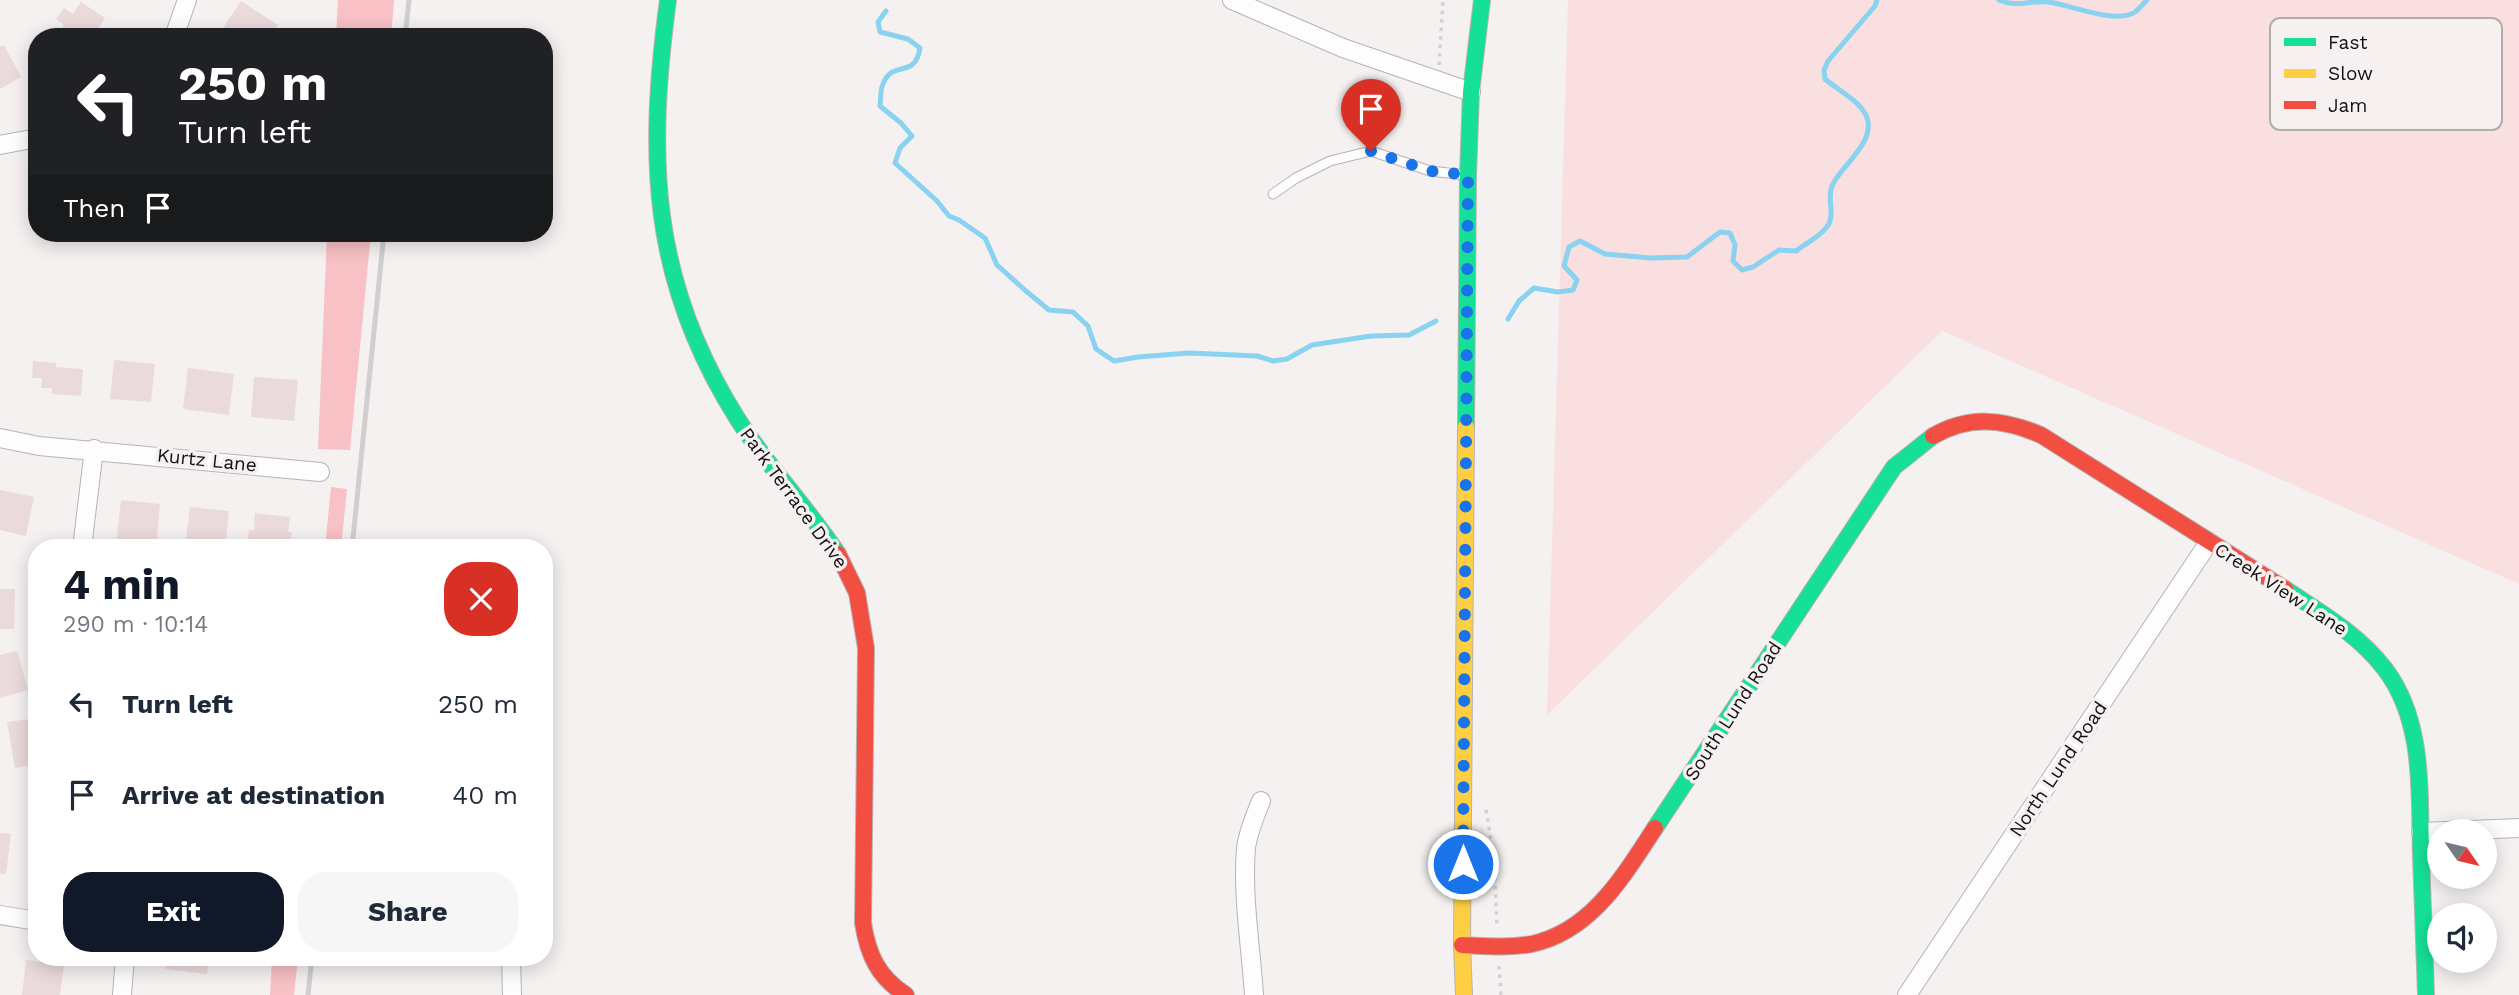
<!DOCTYPE html>
<html lang="en">
<head>
<meta charset="utf-8">
<style>
  body { margin:0; font-family:"Work Sans",sans-serif; background:#f6f6f7; color:#1f2937; height:100vh; display:flex; flex-direction:column; font-size:26px; white-space:nowrap }
  * { box-sizing:border-box; margin:0 }
  p { font-size:23px; color:#747a83 }
  .icon { flex:none; width:38px; height:38px; fill:none; stroke:currentColor; stroke-width:2; stroke-linecap:round; stroke-linejoin:round }
  .map { position:relative; flex:1; overflow:hidden }
  .sheet { position:absolute; left:28px; top:539px; width:525px; height:427px; display:flex; flex-direction:column; background:#fff; border-radius:28px; box-shadow:0 4px 18px #0003 }
  .sheet>* { flex:none }
  .guide { position:absolute; left:28px; top:28px; width:525px; height:214px; border-radius:28px; box-shadow:0 4px 18px #0003; background:#202124; color:#fff; overflow:hidden }
  .needle { width:46px; rotate:124deg }
  .buttons { position:absolute; left:2427px; top:819px; display:grid; gap:14px }
  .buttons a { display:grid; place-items:center; width:70px; height:70px; border-radius:50%; background:#fff; box-shadow:0 4px 18px #0003; font-size:35px }
  .pin { position:absolute; display:grid; place-items:center; width:60px; height:60px; color:#fff; margin:-72px -30px; border-radius:50% 50% 50% 0; rotate:-45deg; box-shadow:0 0 7px #0007 }
  .pin .icon { rotate:45deg }
  .me { position:absolute; width:77px; margin:-38px; rotate:0deg; stroke-linejoin:round; filter:drop-shadow(0 0 5px #0008) }
  .turn { display:flex; align-items:center; gap:24px; height:147px; padding:0 35px; font-size:32px }
  .turn .icon { width:91px; height:91px; stroke-width:2.5 }
  .turn b { display:block; font-size:49px; line-height:60px }
  .then { display:flex; align-items:center; height:66px; padding:0 35px; background:#0003; gap:14px; font-size:26px }
  .round { display:grid; place-items:center; flex:none; width:74px; height:74px; border-radius:28px; background:#f6f6f7 }
  .head { display:flex; align-items:center; justify-content:space-between; height:119px; padding:0 35px }
  h1 { font-size:42px; font-weight:700; line-height:52px; color:#111827 }
  .action { display:flex; gap:14px; margin-top:auto; padding:14px 35px }
  .action a { flex:1; height:80px; border-radius:28px; background:#111827; color:#fff; font-size:28px; font-weight:700; line-height:80px; text-align:center }
  .action a+a { background:#f6f6f7; color:#1f2937 }
  ul { padding:0; list-style:none }
  li { display:flex; align-items:center; gap:21px; height:91px; padding:0 35px }
  li div { flex:1 }
  li b { display:block; font-size:26px }
  li em { font-style:normal }
  .map>svg:first-child { display:block }
  .green { fill:#f9dfe0 }
  .forest { fill:#f7c1c5 }
  .lines { fill:none; stroke-linecap:round; stroke-linejoin:round }
  .stream { stroke:#89d2f0; stroke-width:5 }
  .building { fill:#ebdadb }
  .lane-casing { stroke:#b6b3b3; stroke-width:11 }
  .street-casing { stroke:#b6b3b3; stroke-width:20 }
  .fast-casing { stroke:#b6b3b3; stroke-width:18 }
  .slow-casing { stroke:#b6b3b3; stroke-width:18 }
  .jam-casing { stroke:#b6b3b3; stroke-width:18 }
  .path { stroke:#d1d1d1; stroke-width:3.5; stroke-dasharray:3.5 5; stroke-linecap:butt }
  .lane { stroke:#fefdfd; stroke-width:9 }
  .street { stroke:#fefdfd; stroke-width:18 }
  .fast { stroke:#16e098; stroke-width:16 }
  .slow { stroke:#ffcf43; stroke-width:16 }
  .jam { stroke:#f24e42; stroke-width:16 }
  .rail { stroke:#d0cece; stroke-width:5 }
  .route { stroke:#1a73e8; stroke-width:12; stroke-dasharray:0 21.6 }
  .labels { text-anchor:middle; dominant-baseline:central; stroke-width:7; stroke-linejoin:round; paint-order:stroke }
  .street-label { font-size:19px; fill:#121010; stroke:#f6f0f0 }
  .key { fill:#f6f0f0; stroke:#b2adad; stroke-width:2 }
  .key-label { font-size:19px; fill:#121010 }
</style>
</head>
<body>
<div class="map">
<svg width="2519" height="995" viewBox="0 0 2519 995">
  <rect width="100%" height="100%" fill="#f5f1f1"/>
  <!-- green -->
  <polygon class="green" points="1568,0 2519,0 2519,584 1942,331 1547,715"/>
  <!-- forest -->
  <g class="forest">
    <polygon points="338,0 394,0 391,37 336,37"/>
    <polygon points="327,233 371,233 350,450 318,449"/>
    <polygon points="331,487 347,489 341,548 325,548"/>
    <polygon points="272,957 298,957 294,995 270,995"/>
  </g>
  <g class="lines">
    <!-- stream -->
    <g class="stream">
      <path d="M1999 0C2016 8 2030 0 2048 2 2069 4 2116 25 2135 12 2139 9 2143 4 2147 0"/>
      <path d="M886 11 878 22 880 32 908 39 920 48C915 80 892 59 883 84 880 90 881 99 880 106L901 123 912 136 900 148 895 163 937 201 949 216 959 220 985 238 997 265 1026 291 1049 310 1073 312 1088 326 1096 349 1114 361 1138 357 1189 353 1257 356 1273 361 1287 359 1312 345 1371 336 1409 335 1436 321"/>
      <path d="M1508 319 1519 301 1534 288 1558 292 1573 290 1577 280 1564 266 1569 247 1580 241 1605 254 1651 258 1687 257 1720 232 1730 233 1735 245 1733 261 1742 270 1753 267 1779 250 1796 251C1805 244 1819 237 1826 228 1837 215 1826 200 1832 186 1841 165 1878 142 1866 115 1858 100 1838 90 1825 79L1824 70 1828 61 1875 6 1877 0"/>
    </g>
  </g>
  <!-- building -->
  <g class="building">
    <polygon points="241,1 278,25 270,37 217,37"/>
    <polygon points="81,2 105,18 92,37 56,37 64,25 56,19 64,8 73,14"/>
    <polygon points="4,45 21,77 0,89 0,47"/>
    <polygon points="114,360 155,364 151,402 110,399"/>
    <polygon points="33,361 56,363 56,367 83,369 81,396 52,394 52,388 41,388 42,378 32,378"/>
    <polygon points="188,368 234,374 229,415 183,409"/>
    <polygon points="254,377 298,380 294,421 251,417"/>
    <polygon points="0,490 34,497 26,536 0,530"/>
    <polygon points="121,500 160,504 156,548 116,547"/>
    <polygon points="190,507 229,511 225,548 185,548"/>
    <polygon points="255,513 290,517 288,532 292,532 290,548 247,548 249,530 254,530"/>
    <polygon points="0,589 15,589 14,629 0,629"/>
    <polygon points="17,651 28,690 0,698 0,655"/>
    <polygon points="37,718 37,764 15,768 7,722"/>
    <polygon points="0,833 11,834 6,874 0,873"/>
    <polygon points="167,957 209,957 207,974 166,969"/>
    <polygon points="26,960 64,965 60,995 22,995"/>
  </g>
  <g class="lines">
    <defs>
      <polyline id="lane" points="1273,194 1296,178 1330,161 1371,151 1430,171 1466,175"/>
      <g id="street">
        <polyline points="1232,0 1343,48 1471,92"/>
        <polyline points="174,37 187,0"/>
        <polyline points="0,145 37,138"/>
        <polyline points="0,438 39,446 320,472"/>
        <polyline points="82,548 94,449"/>
        <polyline points="2421,832 2519,828"/>
        <polyline points="0,915 37,921"/>
        <polyline points="511,957 512,995"/>
        <polyline points="122,995 125,957"/>
        <path d="M1254 995C1251 949 1242 894 1246 848 1248 832 1255 816 1261 801"/>
        <polyline points="1907,995 2209,542"/>
      </g>
      <g id="fast">
        <path d="M668 0C647 157 650 280 737 418 767 466 807 507 838 554"/>
        <polyline points="1466,427 1468,175 1471,92 1482,0"/>
        <path d="M2285 589C2321 613 2358 634 2385 669 2425 722 2419 793 2421 855 2423 902 2424 948 2426 995"/>
        <polyline points="1655,828 1894,467 1933,436"/>
      </g>
      <polyline id="slow" points="1464,995 1462,945 1466,427"/>
      <g id="jam">
        <path d="M1933 436C1970 415 2003 419 2041 435L2285 589"/>
        <path d="M838 554 857 593 866 648 863 923C868 955 878 977 906 995"/>
        <path d="M1462 945C1485 946 1509 948 1532 944 1592 931 1624 875 1655 828"/>
      </g>
    </defs>
    <!-- lane casing -->
    <use href="#lane" class="lane-casing"/>
    <!-- street casing -->
    <use href="#street" class="street-casing"/>
    <!-- fast casing -->
    <use href="#fast" class="fast-casing"/>
    <!-- slow casing -->
    <use href="#slow" class="slow-casing"/>
    <!-- jam casing -->
    <use href="#jam" class="jam-casing"/>
    <!-- path -->
    <g class="path">
      <polyline points="1439,65 1443,0"/>
      <polyline points="1486,810 1494,858 1497,927"/>
      <polyline points="1499,966 1501,995"/>
    </g>
    <!-- lane -->
    <use href="#lane" class="lane"/>
    <!-- street -->
    <use href="#street" class="street"/>
    <!-- fast -->
    <use href="#fast" class="fast"/>
    <!-- slow -->
    <use href="#slow" class="slow"/>
    <!-- jam -->
    <use href="#jam" class="jam"/>
    <!-- rail -->
    <g class="rail">
      <polyline points="405,37 409,0"/>
      <polyline points="352,548 384,233"/>
      <polyline points="308,995 312,957"/>
    </g>
  </g>
  <g class="lines">
    <!-- route -->
    <polyline class="route" points="1371,151 1430,171 1468,175 1463,864"/>
  </g>
  <g class="labels">
    <!-- street labels -->
    <g class="street-label">
      <text transform="translate(207 460) rotate(6)">Kurtz Lane</text>
      <text transform="translate(794 498) rotate(54)">Park Terrace Drive</text>
      <text transform="translate(2281 589) rotate(33)">Creek View Lane</text>
      <text transform="translate(1733 711) rotate(-57)">South Lund Road</text>
      <text transform="translate(2058 769) rotate(-56)">North Lund Road</text>
    </g>
  </g>
  <!-- legend -->
  <rect x="2270" y="18" width="232" height="112" rx="10" class="key"/>
  <rect x="2284" y="38" width="32" height="8" fill="#16e098"/>
  <rect x="2284" y="69" width="32" height="9" fill="#ffcf43"/>
  <rect x="2284" y="101" width="32" height="8" fill="#f24e42"/>
  <g class="key-label">
    <text x="2328" y="49">Fast</text>
    <text x="2328" y="80">Slow</text>
    <text x="2328" y="112">Jam</text>
  </g>
</svg>
<div class="buttons">
<a><svg class="needle" viewBox="-14 -14 28 28"><path d="M0-13l5 13h-10z" fill="#e53935"/><path d="M0 13l5-13h-10z" fill="#747a83"/></svg></a>
<a><svg class="icon" aria-label="sound" viewBox="0 0 24 24"><path d="M4 9h4l5-4v14l-5-4H4zM17 9q2 3 0 6"/></svg></a>
</div>
<div class="pin" style="left:1371px;top:151px;background:#d93025"><svg class="icon" aria-label="arrive" viewBox="0 0 24 24"><path d="M6 21V4h12l-3 4 3 4H6"/></svg></div>
<svg class="me" style="left:1463px;top:864px" viewBox="-20 -20 40 40"><circle r="17" fill="#1a73e8" stroke="#fff" stroke-width="3"/><path d="M0-11L8 9 0 5-8 9z" fill="#fff"/></svg>
<div class="guide">
<div class="turn"><svg class="icon" aria-label="left" viewBox="0 0 24 24"><path d="M17 20v-9H6M10 6l-5 5 5 5"/></svg><div><b>250 m</b>Turn left</div></div>
<div class="then">Then<svg class="icon" aria-label="arrive" viewBox="0 0 24 24"><path d="M6 21V4h12l-3 4 3 4H6"/></svg></div>
</div>
<section class="sheet">
<div class="head"><div><h1>4 min</h1><p>290 m · 10:14</p></div><a class="round" style="background:#d93025;color:#fff"><svg class="icon" aria-label="close" viewBox="0 0 24 24"><path d="M6 6l12 12M18 6L6 18"/></svg></a></div>
<ul>
<li><svg class="icon" aria-label="left" viewBox="0 0 24 24"><path d="M17 20v-9H6M10 6l-5 5 5 5"/></svg><div><b>Turn left</b></div><em>250 m</em></li>
<li><svg class="icon" aria-label="arrive" viewBox="0 0 24 24"><path d="M6 21V4h12l-3 4 3 4H6"/></svg><div><b>Arrive at destination</b></div><em>40 m</em></li>
</ul>
<div class="action"><a>Exit</a><a>Share</a></div>
</section>
</div>
</body>
</html>
